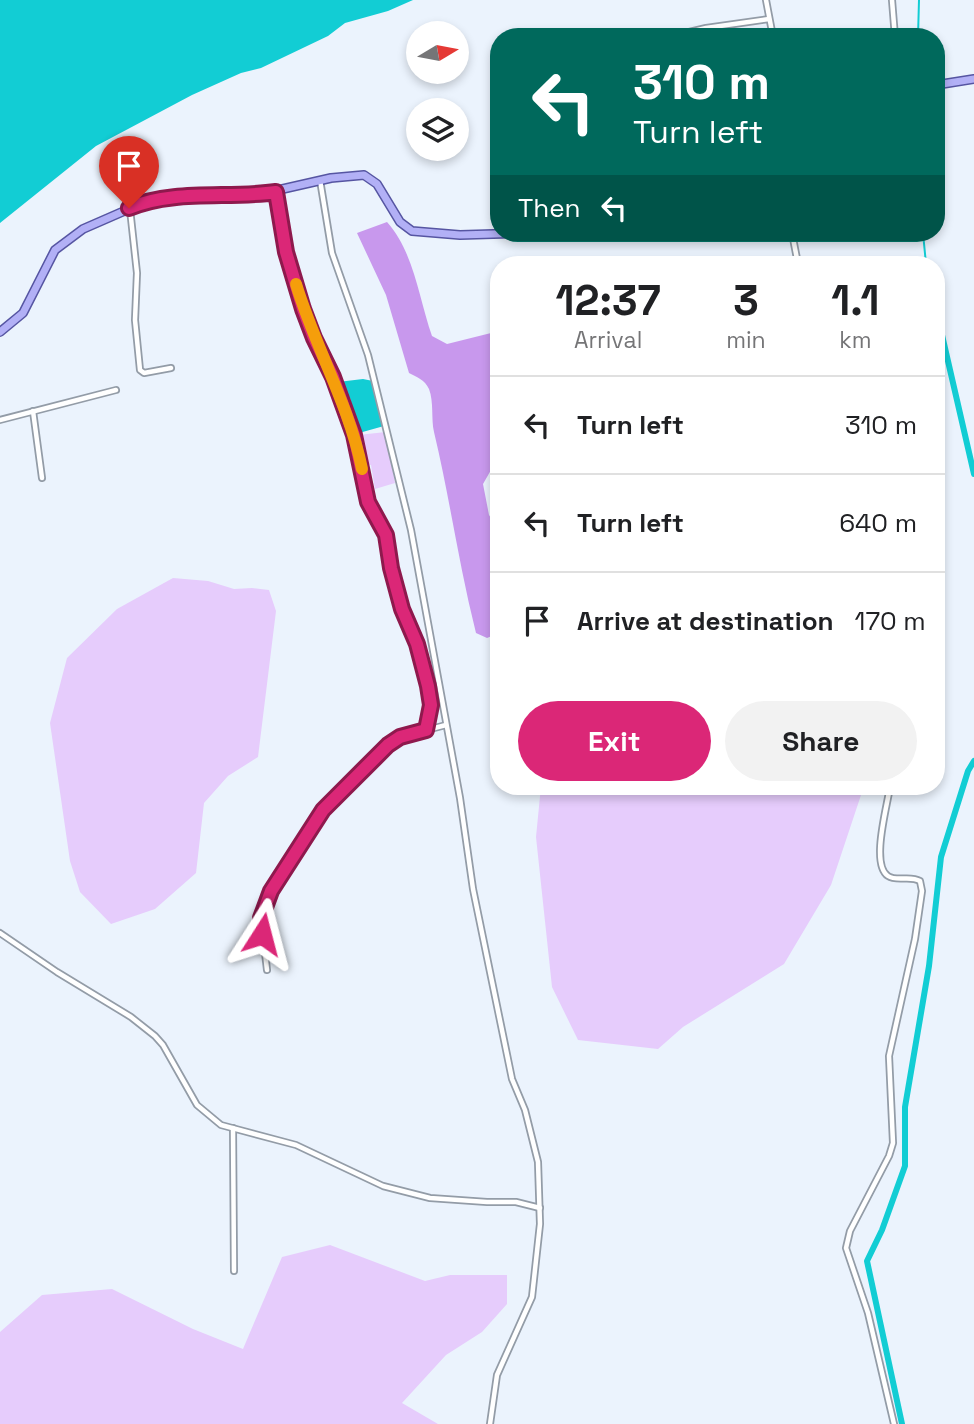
<!DOCTYPE html>
<html lang="en">
<head>
<meta charset="utf-8">
<style>
  body { margin:0; font-family:"Space Grotesk",sans-serif; background:#f2f2f2; color:#202124; height:100vh; display:flex; flex-direction:column; font-size:26px; white-space:nowrap }
  * { box-sizing:border-box; margin:0 }
  p { font-size:23px; color:#757577 }
  .icon { flex:none; width:38px; height:38px; fill:none; stroke:currentColor; stroke-width:2; stroke-linecap:round; stroke-linejoin:round }
  .map { position:relative; flex:1; overflow:hidden }
  .side { position:absolute; left:490px; top:256px; width:455px; height:539px; display:flex; flex-direction:column; background:#fff; border-radius:28px; box-shadow:0 4px 10px #0003 }
  .side>* { flex:none }
  .hud { position:absolute; left:490px; top:28px; width:455px; height:214px; border-radius:28px; box-shadow:0 4px 10px #0003; background:#00695c; color:#fff; overflow:hidden }
  .needle { width:46px; rotate:80deg }
  .buttons { position:absolute; left:406px; top:21px; display:grid; gap:14px }
  .buttons a { display:grid; place-items:center; width:63px; height:63px; border-radius:50%; background:#fff; box-shadow:0 4px 10px #0003; font-size:35px }
  .pin { position:absolute; display:grid; place-items:center; width:60px; height:60px; color:#fff; margin:-72px -30px; border-radius:50% 50% 50% 0; rotate:-45deg; box-shadow:0 0 7px #0007 }
  .pin .icon { rotate:45deg }
  .me { position:absolute; width:77px; margin:-38px; rotate:9deg; stroke-linejoin:round; filter:drop-shadow(0 0 5px #0008) }
  .turn { display:flex; align-items:center; gap:24px; height:147px; padding:0 28px; font-size:32px }
  .turn .icon { width:91px; height:91px; stroke-width:2.5 }
  .turn b { display:block; font-size:49px; line-height:60px }
  .then { display:flex; align-items:center; height:66px; padding:0 28px; background:#0003; gap:14px; font-size:26px }
  .eta { display:flex; justify-content:space-evenly; align-items:center; height:119px; text-align:center }
  .eta b { font-size:42px; font-weight:700; line-height:49px }
  .action { display:flex; gap:14px; margin-top:auto; padding:14px 28px }
  .action a { flex:1; height:80px; border-radius:42px; background:#db2777; color:#fff; font-size:28px; font-weight:700; line-height:80px; text-align:center }
  .action a+a { background:#f2f2f2; color:#202124 }
  ul { padding:0; list-style:none }
  li { display:flex; align-items:center; gap:21px; height:98px; padding:0 28px; border-top:2px solid #e0e0e0 }
  li div { flex:1 }
  li b { display:block; font-size:26px }
  li em { font-style:normal }
  .map>svg:first-child { display:block }
  .green { fill:#e6ccfc }
  .forest { fill:#c898ed }
  .water { fill:#12cdd4 }
  .lines { fill:none; stroke-linecap:round; stroke-linejoin:round }
  .stream { stroke:#12cdd4; stroke-width:2 }
  .canal { stroke:#12cdd4; stroke-width:6 }
  .street-casing { stroke:#939ca7; stroke-width:8 }
  .primary-casing { stroke:#5655a2; stroke-width:10 }
  .street { stroke:#fff; stroke-width:4.5 }
  .primary { stroke:#b2b0f6; stroke-width:7 }
  .route-casing { stroke:#8e194d; stroke-width:18 }
  .route { stroke:#db2777; stroke-width:12 }
  .slow { stroke:#f59e0b; stroke-width:12 }
</style>
</head>
<body>
<div class="map">
<svg width="974" height="1424" viewBox="0 0 974 1424">
  <rect width="100%" height="100%" fill="#ebf3fd"/>
  <!-- green -->
  <g class="green">
    <polygon points="386,432 395,483 375,489 371,465 362,463 358,435"/>
    <polygon points="173,578 208,581 234,589 252,588 269,590 276,611 258,757 228,776 204,803 196,873 155,909 111,924 80,892 70,861 50,723 67,658 117,609"/>
    <polygon points="541,786 864,786 831,885 784,964 683,1027 658,1049 578,1040 552,987 536,837"/>
    <polygon points="330,1245 425,1281 450,1275 507,1275 507,1304 482,1332 446,1355 402,1403 438,1424 0,1424 0,1332 42,1295 112,1289 193,1329 243,1349 282,1257"/>
  </g>
  <!-- forest -->
  <path class="forest" d="M387 222C414 252 419 299 432 336L447 344 499 331V406L490 405 499 411V456L483 484 489 515 499 531V544L494 556 499 570V633L487 638 476 633C459 566 450 499 434 432 431 419 434 402 429 389 425 380 417 377 409 373L386 295 357 233Z"/>
  <!-- water -->
  <g class="water">
    <polygon points="0,0 413,0 388,11 345,23 328,36 261,68 241,73 192,95 96,146 0,223"/>
    <polygon points="363,379 373,381 384,426 359,433 350,398 338,382"/>
  </g>
  <g class="lines">
    <!-- stream -->
    <g class="stream">
      <polyline points="918,37 919,0"/>
      <polyline points="923,233 926,264"/>
    </g>
    <!-- canal -->
    <g class="canal">
      <polyline points="936,309 974,474"/>
      <polyline points="902,1424 867,1261 882,1230 905,1166 905,1107 929,966 941,857 968,771 974,761"/>
    </g>
    <defs>
      <g id="street">
        <polyline points="766,0 773,37"/>
        <polyline points="892,0 895,37"/>
        <polyline points="668,37 706,28 769,19"/>
        <polyline points="320,180 332,253 368,355 411,530 460,798 473,889 512,1079 525,1110 538,1162 540,1224 532,1297 497,1375 490,1424"/>
        <polyline points="276,192 286,252 304,309 314,338 333,377 354,435 368,502 386,535 391,567 402,609 417,644 428,686 431,705 426,730"/>
        <polyline points="130,209 137,273 135,320 140,370 144,373 171,368"/>
        <polyline points="792,233 798,264"/>
        <polyline points="33,411 42,478"/>
        <polyline points="0,420 116,390"/>
        <path d="M890 786C888 804 870 864 888 876 897 882 910 875 920 881L922 891 915 939 889 1056 893 1143 889 1156 850 1231 846 1248 868 1313 894 1424"/>
        <polyline points="0,933 57,972 131,1017 155,1036 163,1045 197,1105 221,1125 296,1145 383,1186 430,1198 487,1202 516,1202 540,1208"/>
        <polyline points="267,970 261,918 271,891 322,810 388,745 400,737 446,725"/>
        <polyline points="233,1128 234,1271"/>
      </g>
      <g id="primary">
        <polyline points="936,85 974,79"/>
        <polyline points="0,332 23,313 55,250 83,229 138,205 180,197 265,193 331,178 364,175 377,184 400,222 412,231 460,235 532,233"/>
      </g>
    </defs>
    <!-- street casing -->
    <use href="#street" class="street-casing"/>
    <!-- primary casing -->
    <use href="#primary" class="primary-casing"/>
    <!-- street -->
    <use href="#street" class="street"/>
    <!-- primary -->
    <use href="#primary" class="primary"/>
  </g>
  <g class="lines">
    <defs>
      <path id="route" d="M129 208C174 189 229 199 276 192L286 252 303 309 314 338 333 377 354 435 368 502 386 535 391 568 402 609 417 644 428 686 431 705 426 730 400 737 388 745 323 810 271 891 261 918 262 934"/>
    </defs>
    <!-- route casing -->
    <use href="#route" class="route-casing"/>
    <!-- route -->
    <use href="#route" class="route"/>
    <!-- slow -->
    <path class="slow" d="M296 284C315 347 349 404 362 469"/>
  </g>
</svg>
<div class="buttons">
<a><svg class="needle" viewBox="-14 -14 28 28"><path d="M0-13l5 13h-10z" fill="#e53935"/><path d="M0 13l5-13h-10z" fill="#757577"/></svg></a>
<a><svg class="icon" aria-label="layers" viewBox="0 0 24 24"><path d="M12 4l9 5-9 5-9-5zM3 14l9 5 9-5"/></svg></a>
</div>
<div class="pin" style="left:129px;top:208px;background:#d93025"><svg class="icon" aria-label="arrive" viewBox="0 0 24 24"><path d="M6 21V4h12l-3 4 3 4H6"/></svg></div>
<svg class="me" style="left:262px;top:934px" viewBox="-20 -20 40 40"><path d="M0-17L14 15 0 8-14 15z" fill="#db2777" stroke="#fff" stroke-width="4"/></svg>
<div class="hud">
<div class="turn"><svg class="icon" aria-label="left" viewBox="0 0 24 24"><path d="M17 20v-9H6M10 6l-5 5 5 5"/></svg><div><b>310 m</b>Turn left</div></div>
<div class="then">Then<svg class="icon" aria-label="left" viewBox="0 0 24 24"><path d="M17 20v-9H6M10 6l-5 5 5 5"/></svg></div>
</div>
<section class="side">
<div class="eta">
<div><b>12:37</b><p>Arrival</p></div>
<div><b>3</b><p>min</p></div>
<div><b>1.1</b><p>km</p></div>
</div>
<ul>
<li><svg class="icon" aria-label="left" viewBox="0 0 24 24"><path d="M17 20v-9H6M10 6l-5 5 5 5"/></svg><div><b>Turn left</b></div><em>310 m</em></li>
<li><svg class="icon" aria-label="left" viewBox="0 0 24 24"><path d="M17 20v-9H6M10 6l-5 5 5 5"/></svg><div><b>Turn left</b></div><em>640 m</em></li>
<li><svg class="icon" aria-label="arrive" viewBox="0 0 24 24"><path d="M6 21V4h12l-3 4 3 4H6"/></svg><div><b>Arrive at destination</b></div><em>170 m</em></li>
</ul>
<div class="action"><a>Exit</a><a>Share</a></div>
</section>
</div>
</body>
</html>
